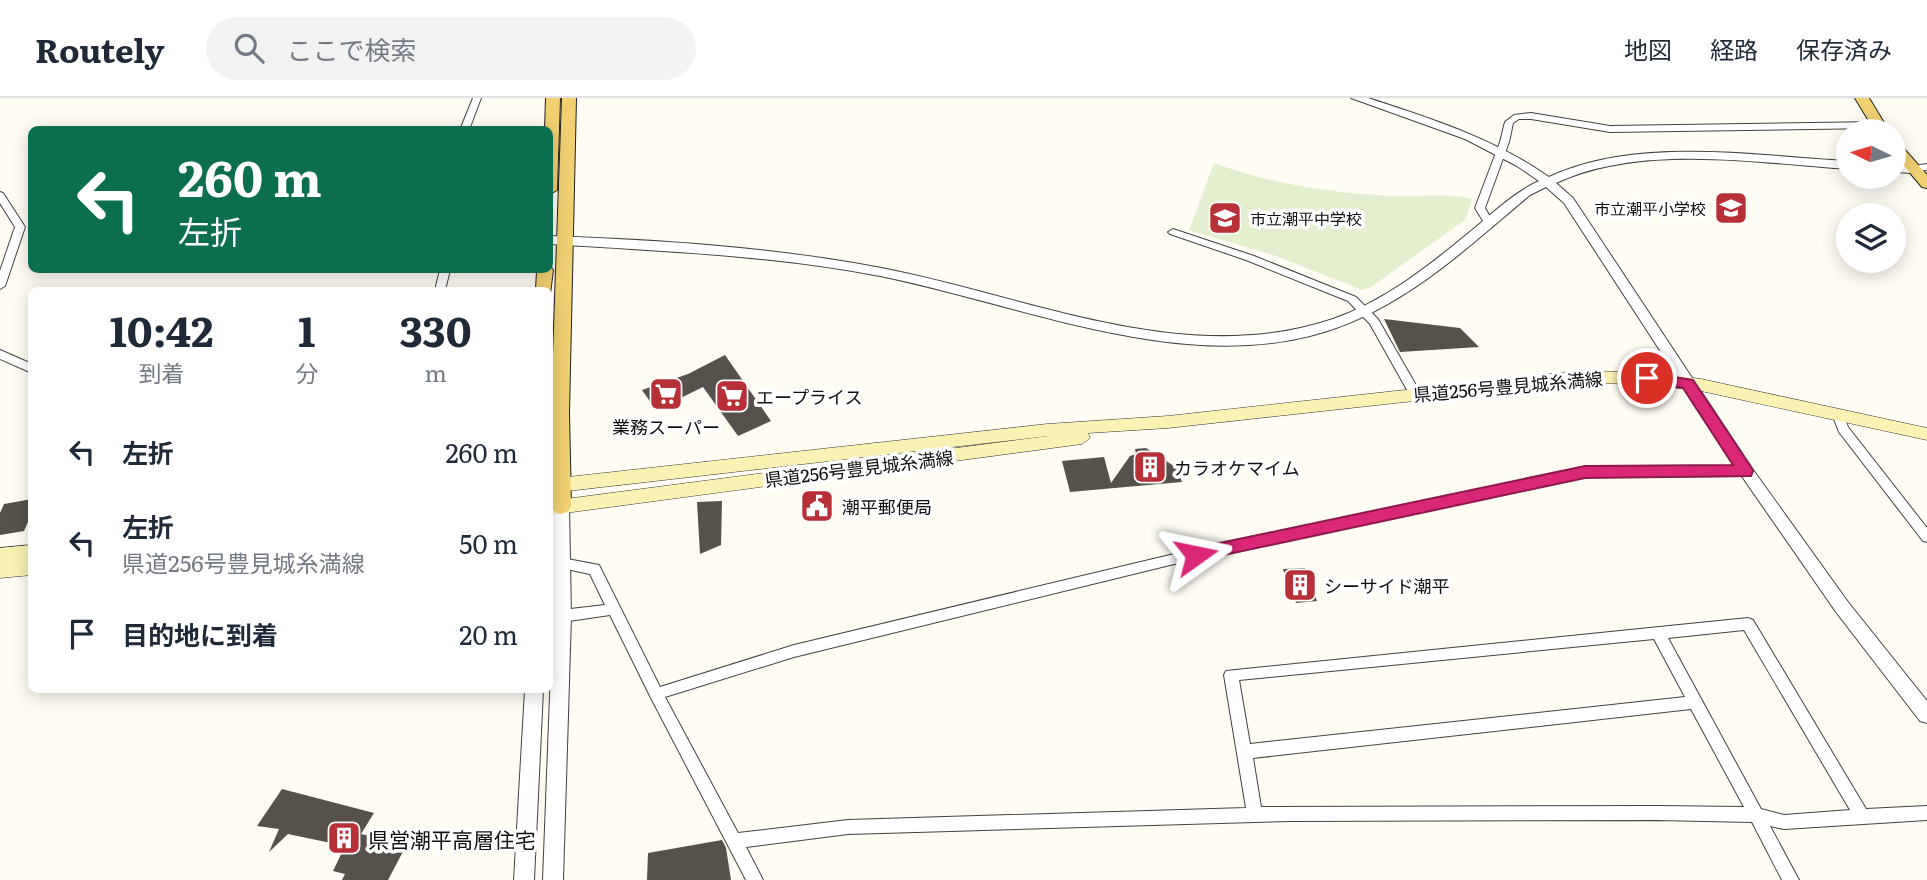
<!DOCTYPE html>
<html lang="ja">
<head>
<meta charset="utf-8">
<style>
  body { margin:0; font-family:Literata,"Noto Sans JP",serif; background:#f2f2f3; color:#1f2937; height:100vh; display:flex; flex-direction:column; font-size:26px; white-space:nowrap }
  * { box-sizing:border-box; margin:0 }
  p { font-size:23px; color:#747a83 }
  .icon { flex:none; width:38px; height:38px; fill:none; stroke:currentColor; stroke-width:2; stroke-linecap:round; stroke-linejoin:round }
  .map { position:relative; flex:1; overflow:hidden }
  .side { position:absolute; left:28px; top:189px; width:525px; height:406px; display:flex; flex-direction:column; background:#fff; border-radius:10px; box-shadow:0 4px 18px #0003 }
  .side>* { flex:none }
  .banner { position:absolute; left:28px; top:28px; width:525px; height:147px; border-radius:10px; box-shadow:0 4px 18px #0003; background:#0b6e4f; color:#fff; overflow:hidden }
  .needle { width:46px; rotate:275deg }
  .fabs { position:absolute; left:1836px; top:21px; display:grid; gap:14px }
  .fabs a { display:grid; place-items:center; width:70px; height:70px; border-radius:50%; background:#fff; box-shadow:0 4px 18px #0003; font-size:35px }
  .pin { position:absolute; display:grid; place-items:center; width:60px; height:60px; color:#fff; margin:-30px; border:4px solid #fff; border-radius:50%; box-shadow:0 2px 7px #0007 }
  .me { position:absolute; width:77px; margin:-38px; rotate:78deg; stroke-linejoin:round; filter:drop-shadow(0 0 5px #0008) }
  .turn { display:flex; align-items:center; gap:24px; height:147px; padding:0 35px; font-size:32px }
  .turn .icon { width:91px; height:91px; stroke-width:2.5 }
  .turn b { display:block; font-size:49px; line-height:60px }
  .eta { display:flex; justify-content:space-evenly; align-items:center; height:119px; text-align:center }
  .eta b { font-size:42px; font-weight:700; line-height:49px }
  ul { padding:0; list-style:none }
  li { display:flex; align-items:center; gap:21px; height:91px; padding:0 35px }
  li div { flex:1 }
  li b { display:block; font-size:26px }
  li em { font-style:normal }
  header { display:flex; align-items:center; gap:42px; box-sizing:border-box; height:98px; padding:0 35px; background:#fff; border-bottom:2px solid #e0e1e3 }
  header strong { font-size:33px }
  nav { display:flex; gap:38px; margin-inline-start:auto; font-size:24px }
  .search { width:490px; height:63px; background:#f2f2f3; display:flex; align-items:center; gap:18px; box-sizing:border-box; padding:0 24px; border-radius:38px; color:#747a83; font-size:26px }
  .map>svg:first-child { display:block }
  .pitch { fill:#e4efcf }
  .building { fill:#57514c }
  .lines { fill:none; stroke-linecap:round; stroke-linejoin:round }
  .minor-casing { stroke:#424242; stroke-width:2 }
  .tertiary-casing { stroke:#424242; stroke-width:2 }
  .secondary-casing { stroke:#313131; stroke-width:1 }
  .primary-casing { stroke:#202020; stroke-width:2 }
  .minor { fill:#fff; fill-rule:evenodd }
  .tertiary { fill:#fff; fill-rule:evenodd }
  .secondary { fill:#faf1b2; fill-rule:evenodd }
  .primary { fill:#f0d071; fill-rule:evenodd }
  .route { fill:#db2777; stroke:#8e194d; stroke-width:2 }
  .labels { text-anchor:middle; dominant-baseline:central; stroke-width:7; stroke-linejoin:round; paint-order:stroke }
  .far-poi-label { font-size:16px; fill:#0f0f0f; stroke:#fff; text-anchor:end }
  .street-label { font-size:18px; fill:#0f0f0f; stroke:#fff }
  .poi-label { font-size:18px; fill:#0f0f0f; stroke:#fff; text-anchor:start }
  .near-poi-label { font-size:21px; fill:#0f0f0f; stroke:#fff; text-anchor:start }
</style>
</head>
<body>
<header>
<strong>Routely</strong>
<div class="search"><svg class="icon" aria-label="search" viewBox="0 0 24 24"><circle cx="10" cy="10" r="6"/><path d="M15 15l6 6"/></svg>ここで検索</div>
<nav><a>地図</a><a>経路</a><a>保存済み</a></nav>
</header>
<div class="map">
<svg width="1927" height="782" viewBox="0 0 1927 782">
  <rect width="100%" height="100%" fill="#fefcf3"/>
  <!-- pitch -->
  <path class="pitch" d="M1214 65C1270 86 1332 95 1391 98 1412 99 1454 95 1472 101L1465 122 1371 189 1362 192 1276 158 1189 132Z"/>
  <!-- building -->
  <g class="building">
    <polygon points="1384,221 1460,230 1479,249 1400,254"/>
    <polygon points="725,257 771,323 738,338 703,289 656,312 642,292 688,276"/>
    <polygon points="1146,350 1177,370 1182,384 1070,394 1062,363 1104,359 1111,385 1130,358 1136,356 1135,351"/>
    <polygon points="32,401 32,415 24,433 0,437 0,415 4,406"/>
    <polygon points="722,403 721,447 700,456 697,404"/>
    <polygon points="1305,470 1317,503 1296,505 1283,471"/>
    <polygon points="282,691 374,715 361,736 407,746 388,782 342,782 345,776 333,773 345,748 288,736 269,754 279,731 257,728"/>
    <polygon points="722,742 726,750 731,782 647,782 648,755"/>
  </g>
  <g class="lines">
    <defs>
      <g id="minor">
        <polygon points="473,0 481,0 469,32 460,32"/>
        <polygon points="1531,15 1610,28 1878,24 1882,27 1878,30 1610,34 1531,21 1519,21 1513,25 1509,44 1485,110 1493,124 1491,126 1485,126 1475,110 1500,44 1505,24 1514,17"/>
        <polygon points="1927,66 1927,72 1912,74 1907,71 1912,68"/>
        <polygon points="0,94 3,95 25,129 5,188 0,191 0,173 15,129 0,105"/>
        <polygon points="1173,131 1254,158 1356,199 1378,221 1421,296 1419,299 1411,299 1370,226 1348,203 1246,162 1170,136 1168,134"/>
        <polygon points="440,172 450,172 445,192 435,192"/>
        <polygon points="0,252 32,266 32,275 0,261"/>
        <polygon points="1838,312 1842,313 1848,329 1927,430 1927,444 1923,443 1839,334 1832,316"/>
        <path d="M1746 368 1752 373 1746 378 1585 379 1170 467 794 559 665 599 738 735 848 722 1246 710 1224 577 1226 573 1748 520 1753 522 1866 711 1927 708V722L1784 731 1770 728 1799 782H1782L1752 724 1657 722 1290 723 848 736 746 749 763 782H746L651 600 610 517 562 524 557 522 555 518 557 514 562 512 605 507 590 476 557 469 556 465 557 461 562 460 599 467 660 589 794 547 1170 457 1585 369ZM1744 532 1850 712 1784 717 1761 711 1668 540ZM1654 541 1685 599 1250 646 1239 582ZM1691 611 1744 709 1657 708 1261 709 1253 660Z"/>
      </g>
      <g id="tertiary">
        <path d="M1351 0H1368C1432 21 1493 40 1549 79 1637 38 1754 58 1848 63V71C1757 65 1641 45 1556 85L1573 100 1751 369 1848 504 1927 603V625L1920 623 1836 514 1741 377 1564 105 1546 89 1530 97C1463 153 1398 216 1310 238 1172 273 1015 205 880 178 771 157 660 153 550 146V138C659 142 769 149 876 169 1024 196 1182 272 1333 221 1385 203 1430 167 1471 133 1493 115 1513 95 1539 83L1517 68 1465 41Z"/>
        <polygon points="1894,66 1912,67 1918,71 1912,75 1894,74"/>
        <polygon points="561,402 567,404 569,408 571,518 563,782 543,782 553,518 553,408 555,404"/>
        <polygon points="525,592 543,592 534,782 514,782"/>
      </g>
      <g id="secondary">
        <polygon points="1578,273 1647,274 1701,281 1927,330 1927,342 1701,293 1647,286 1578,285 1168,330 1088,335 1090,340 1082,346 550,417 550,403 1048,338 550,395 550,381 1047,326 1168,318"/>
        <polygon points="32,447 32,477 0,480 0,450"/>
      </g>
      <g id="primary">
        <polygon points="546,0 560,0 557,92 550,96 550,32 545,32"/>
        <polygon points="562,0 576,0 569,315 571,408 568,413 561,416 554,413 551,408 551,315"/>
        <polygon points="1855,0 1869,0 1889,33 1875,33"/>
        <polygon points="1894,44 1899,45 1927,77 1927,90 1922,89 1894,56"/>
        <polygon points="550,168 553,172 550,196 550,192 536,192 537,172 550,172"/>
      </g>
    </defs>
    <!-- minor casing -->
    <use href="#minor" class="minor-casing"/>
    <!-- tertiary casing -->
    <use href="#tertiary" class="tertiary-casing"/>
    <!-- secondary casing -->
    <use href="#secondary" class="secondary-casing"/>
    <!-- primary casing -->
    <use href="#primary" class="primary-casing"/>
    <!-- minor -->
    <use href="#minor" class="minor"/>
    <!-- tertiary -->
    <use href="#tertiary" class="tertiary"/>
    <!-- secondary -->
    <use href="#secondary" class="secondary"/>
    <!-- primary -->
    <use href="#primary" class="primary"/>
  </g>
  <!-- route -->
  <polygon class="route" points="1647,275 1693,282 1751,369 1753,373 1751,378 1585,380 1196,463 1190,461 1188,457 1190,452 1196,450 1585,368 1733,367 1683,290 1642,284 1640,280"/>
  <!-- icons -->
  <defs>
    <symbol id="school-square" viewBox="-11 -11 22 22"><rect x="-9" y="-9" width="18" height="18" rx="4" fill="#b72f37" stroke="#fff"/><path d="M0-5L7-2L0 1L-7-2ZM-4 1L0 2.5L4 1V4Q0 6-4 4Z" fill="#fff"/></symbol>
    <symbol id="supermarket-square" viewBox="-11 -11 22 22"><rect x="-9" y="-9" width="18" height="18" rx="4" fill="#b72f37" stroke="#fff"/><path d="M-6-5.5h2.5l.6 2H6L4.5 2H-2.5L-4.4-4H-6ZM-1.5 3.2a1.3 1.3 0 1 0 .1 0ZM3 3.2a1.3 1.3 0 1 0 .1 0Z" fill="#fff"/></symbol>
    <symbol id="building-square" viewBox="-11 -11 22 22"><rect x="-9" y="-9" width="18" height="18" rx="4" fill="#b72f37" stroke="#fff"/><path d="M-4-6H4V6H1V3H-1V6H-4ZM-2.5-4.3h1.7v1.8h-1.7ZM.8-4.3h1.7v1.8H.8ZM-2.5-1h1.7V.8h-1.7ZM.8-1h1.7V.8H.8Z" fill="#fff"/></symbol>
    <symbol id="civic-square" viewBox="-11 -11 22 22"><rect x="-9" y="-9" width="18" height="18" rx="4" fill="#b72f37" stroke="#fff"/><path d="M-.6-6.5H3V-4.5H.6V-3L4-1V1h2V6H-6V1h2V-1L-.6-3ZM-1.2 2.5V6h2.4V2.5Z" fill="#fff"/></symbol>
  </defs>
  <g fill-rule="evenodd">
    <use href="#school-square" x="1712" y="91" width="38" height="38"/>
    <use href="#school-square" x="1206" y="101" width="38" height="38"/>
    <use href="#supermarket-square" x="647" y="277" width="38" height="38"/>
    <use href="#supermarket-square" x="713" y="279" width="38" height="38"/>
    <use href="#building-square" x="1131" y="350" width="38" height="38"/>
    <use href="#civic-square" x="798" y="389" width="38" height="38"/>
    <use href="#building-square" x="1281" y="468" width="38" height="38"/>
    <use href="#building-square" x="325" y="721" width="38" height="38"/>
  </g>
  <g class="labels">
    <!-- far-poi labels -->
    <g class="far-poi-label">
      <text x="1706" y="110">市立潮平小学校</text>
      <text x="1250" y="120" text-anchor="start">市立潮平中学校</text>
    </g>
    <!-- street labels -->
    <g class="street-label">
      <text transform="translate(1508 288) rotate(-5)">県道256号豊見城糸満線</text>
      <text transform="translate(859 370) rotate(-7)">県道256号豊見城糸満線</text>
    </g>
    <!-- poi labels -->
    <g class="poi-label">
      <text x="756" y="298">エープライス</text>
      <text x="666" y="328" text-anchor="middle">業務スーパー</text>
      <text x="1174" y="369">カラオケマイム</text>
      <text x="842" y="408">潮平郵便局</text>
      <text x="1324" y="487">シーサイド潮平</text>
    </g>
    <!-- near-poi labels -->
    <g class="near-poi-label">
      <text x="368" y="740">県営潮平高層住宅</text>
    </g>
  </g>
</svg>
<div class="fabs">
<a><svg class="needle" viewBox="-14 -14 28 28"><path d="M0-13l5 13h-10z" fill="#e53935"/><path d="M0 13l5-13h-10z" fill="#747a83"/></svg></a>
<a><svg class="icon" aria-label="layers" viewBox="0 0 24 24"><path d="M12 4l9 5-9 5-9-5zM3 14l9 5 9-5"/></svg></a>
</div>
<div class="pin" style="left:1647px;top:280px;background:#d93025"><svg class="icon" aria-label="arrive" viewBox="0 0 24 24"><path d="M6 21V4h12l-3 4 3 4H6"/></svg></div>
<svg class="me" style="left:1196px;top:457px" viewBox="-20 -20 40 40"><path d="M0-17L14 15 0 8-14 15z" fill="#db2777" stroke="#fff" stroke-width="4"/></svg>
<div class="banner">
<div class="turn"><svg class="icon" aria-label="left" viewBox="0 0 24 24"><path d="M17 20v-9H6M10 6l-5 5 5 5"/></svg><div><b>260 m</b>左折</div></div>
</div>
<section class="side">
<div class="eta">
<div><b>10:42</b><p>到着</p></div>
<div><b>1</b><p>分</p></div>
<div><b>330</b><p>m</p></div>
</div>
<ul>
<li><svg class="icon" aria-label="left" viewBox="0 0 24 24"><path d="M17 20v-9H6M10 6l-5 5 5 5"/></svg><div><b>左折</b></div><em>260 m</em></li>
<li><svg class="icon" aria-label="left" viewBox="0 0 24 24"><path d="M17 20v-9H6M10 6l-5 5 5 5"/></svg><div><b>左折</b><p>県道256号豊見城糸満線</p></div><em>50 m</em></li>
<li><svg class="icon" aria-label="arrive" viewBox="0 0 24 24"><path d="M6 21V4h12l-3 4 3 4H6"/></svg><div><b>目的地に到着</b></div><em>20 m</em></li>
</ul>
</section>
</div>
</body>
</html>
